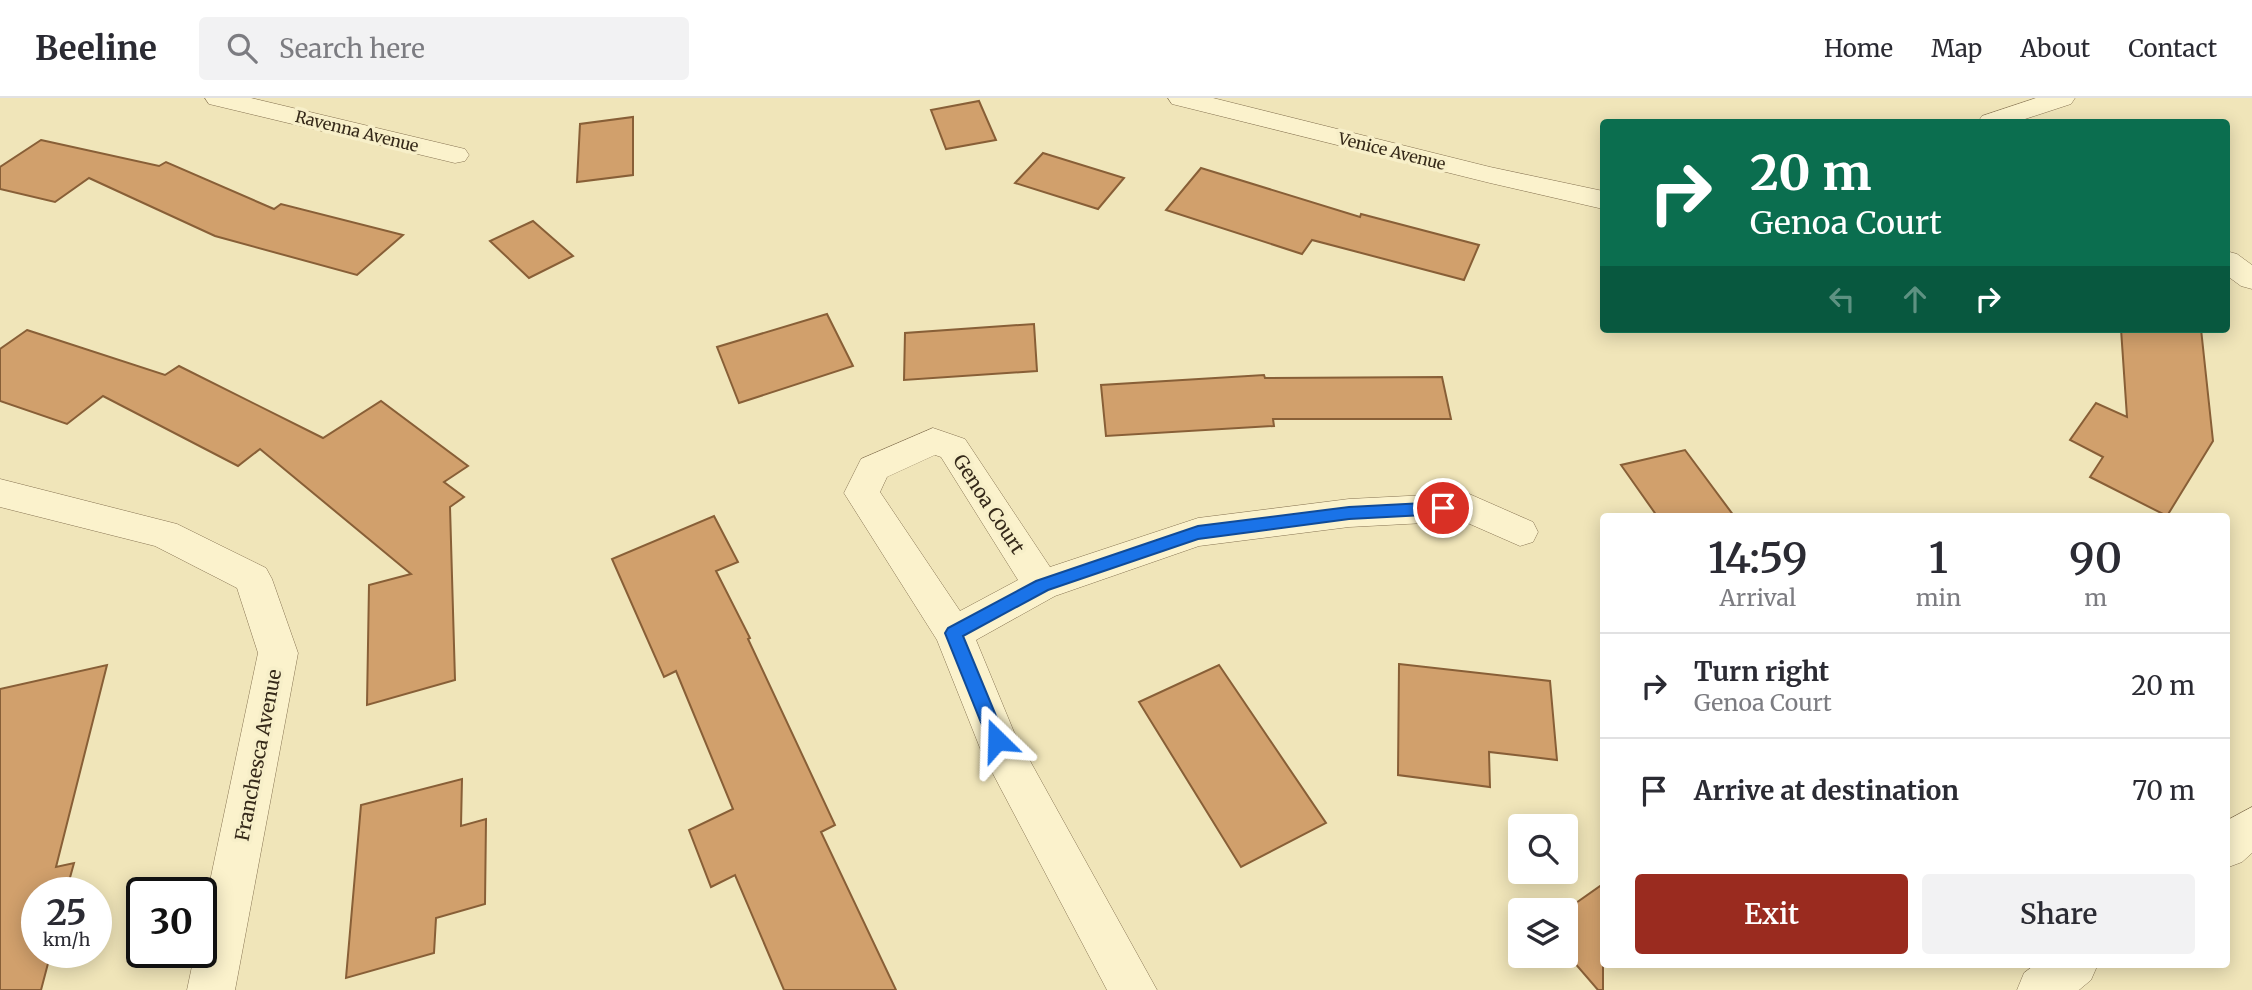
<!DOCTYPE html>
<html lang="en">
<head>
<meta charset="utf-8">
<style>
  body { margin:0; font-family:Merriweather,serif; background:#f2f2f3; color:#2b2b33; height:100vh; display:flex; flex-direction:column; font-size:26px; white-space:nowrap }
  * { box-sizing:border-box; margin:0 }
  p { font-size:23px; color:#7c7c81 }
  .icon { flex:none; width:38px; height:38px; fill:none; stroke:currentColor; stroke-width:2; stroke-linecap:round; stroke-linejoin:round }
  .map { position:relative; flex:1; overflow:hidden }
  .panel { position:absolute; left:1600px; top:415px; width:630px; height:455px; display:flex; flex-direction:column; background:#fff; border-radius:7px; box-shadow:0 4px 18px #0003 }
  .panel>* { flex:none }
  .banner { position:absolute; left:1600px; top:21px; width:630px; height:214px; border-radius:7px; box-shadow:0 4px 18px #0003; background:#0b6e4f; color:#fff; overflow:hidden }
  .fabs { position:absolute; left:1508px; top:716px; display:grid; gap:14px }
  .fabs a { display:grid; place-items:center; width:70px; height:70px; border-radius:7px; background:#fff; box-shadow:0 4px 18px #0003; font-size:35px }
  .speed { position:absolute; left:21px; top:779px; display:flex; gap:14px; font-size:35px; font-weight:700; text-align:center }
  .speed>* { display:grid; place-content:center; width:91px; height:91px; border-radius:50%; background:#fff; box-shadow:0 4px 18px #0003; line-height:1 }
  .speed small { font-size:18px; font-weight:400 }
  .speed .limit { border:4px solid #111; border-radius:10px; background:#fff; color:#111 }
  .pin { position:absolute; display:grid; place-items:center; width:60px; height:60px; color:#fff; margin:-30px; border:4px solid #fff; border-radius:50%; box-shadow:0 2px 7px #0007 }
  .me { position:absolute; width:77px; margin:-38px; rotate:338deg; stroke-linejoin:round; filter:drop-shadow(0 0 5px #0008) }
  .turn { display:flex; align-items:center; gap:24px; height:147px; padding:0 35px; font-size:32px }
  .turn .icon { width:91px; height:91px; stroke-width:2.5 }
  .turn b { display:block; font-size:49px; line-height:60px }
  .lanes { display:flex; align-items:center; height:66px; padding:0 35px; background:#0003; justify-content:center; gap:35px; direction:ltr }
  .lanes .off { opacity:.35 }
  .eta { display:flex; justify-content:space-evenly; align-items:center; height:119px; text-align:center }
  .eta b { font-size:42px; font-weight:600; line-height:49px }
  .button { display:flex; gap:14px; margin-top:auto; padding:14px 35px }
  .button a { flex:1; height:80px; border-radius:7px; background:#9a2b1f; color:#fff; font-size:28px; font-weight:600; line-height:80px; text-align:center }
  .button a+a { background:#f2f2f3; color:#2b2b33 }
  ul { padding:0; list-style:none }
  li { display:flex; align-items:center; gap:21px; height:105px; padding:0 35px; border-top:2px solid #e1e1e2 }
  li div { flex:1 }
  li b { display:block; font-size:26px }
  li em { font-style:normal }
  header { display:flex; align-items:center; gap:42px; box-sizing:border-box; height:98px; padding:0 35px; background:#fff; border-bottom:2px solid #e1e1e2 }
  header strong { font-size:33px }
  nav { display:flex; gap:38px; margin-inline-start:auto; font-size:24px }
  .search { width:490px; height:63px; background:#f2f2f3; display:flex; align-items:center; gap:18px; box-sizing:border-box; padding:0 24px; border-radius:7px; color:#7c7c81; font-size:26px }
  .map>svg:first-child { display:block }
  .building { fill:#d1a06c; stroke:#885f37; stroke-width:2 }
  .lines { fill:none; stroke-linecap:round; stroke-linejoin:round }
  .minor-casing { stroke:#877453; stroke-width:1 }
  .minor { fill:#fbf2cc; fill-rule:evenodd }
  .route { fill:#1a73e8; stroke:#114b97; stroke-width:2 }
  .labels { text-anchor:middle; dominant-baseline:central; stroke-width:7; stroke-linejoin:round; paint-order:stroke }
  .far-street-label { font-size:16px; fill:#352919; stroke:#f7efc9 }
  .street-label { font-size:19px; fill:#352919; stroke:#f7efc9 }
</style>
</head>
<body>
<header>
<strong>Beeline</strong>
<div class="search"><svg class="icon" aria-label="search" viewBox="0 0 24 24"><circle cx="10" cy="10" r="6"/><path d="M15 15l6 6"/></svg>Search here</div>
<nav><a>Home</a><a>Map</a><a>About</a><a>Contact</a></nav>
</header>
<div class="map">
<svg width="2252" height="892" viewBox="0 0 2252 892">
  <rect width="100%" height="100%" fill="#f0e5b9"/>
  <!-- building -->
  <g class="building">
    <polygon points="979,3 996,42 946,51 931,12"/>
    <polygon points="633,19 633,77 577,84 580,26"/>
    <polygon points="41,42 159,68 166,64 274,111 281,106 403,137 357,177 215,138 89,80 55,104 0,91 0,69"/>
    <polygon points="1043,55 1124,80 1098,111 1015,85"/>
    <polygon points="1201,70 1360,119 1361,116 1479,147 1464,182 1312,142 1302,156 1166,112"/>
    <polygon points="533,123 573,158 529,180 490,143"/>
    <polygon points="827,216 853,268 739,305 717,249"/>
    <polygon points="1034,226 1037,273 904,282 905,235"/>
    <polygon points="2121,231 2201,231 2213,343 2167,418 2090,379 2103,359 2070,342 2096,305 2127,319"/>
    <polygon points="27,232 165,277 179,268 323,340 381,303 468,368 444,384 464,399 450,409 455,582 367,607 369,487 411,476 260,351 238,368 103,298 67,326 0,303 0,251"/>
    <polygon points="1264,277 1265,280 1442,279 1451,321 1273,321 1274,328 1106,338 1101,287"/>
    <polygon points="1685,352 1734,418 1657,418 1621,367"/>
    <polygon points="714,418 738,464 716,473 750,540 748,541 835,727 821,734 896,892 784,892 735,777 711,789 689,732 733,711 676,573 664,579 612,461"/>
    <polygon points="1399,566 1550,583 1557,662 1489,654 1490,689 1398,677"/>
    <polygon points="107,567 56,769 74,765 66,794 37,794 37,854 51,854 41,892 0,892 0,591"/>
    <polygon points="1219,567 1326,725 1241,769 1139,604"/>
    <polygon points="462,681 461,728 486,721 485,806 436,820 434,855 346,880 361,707"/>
    <polygon points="1603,786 1603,892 1598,892 1566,855 1566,812"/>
  </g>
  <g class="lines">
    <defs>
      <g id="minor">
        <polygon points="205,0 251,0 465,51 469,57 465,63 455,65 209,6"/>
        <polygon points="1168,0 1213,0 1490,69 1603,93 1603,111 1490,85 1172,6"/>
        <polygon points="2036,0 2075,0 2071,6 2016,24 1978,24 1982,18"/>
        <polygon points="2226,153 2237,156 2252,167 2252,191 2241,188 2226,177"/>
        <path d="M933 330 965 341 1050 469 1198 420 1349 401 1467 395 1533 424 1538 434 1533 444 1520 448 1463 423 1349 429 1199 448 1055 498 976 542 1014 634 1157 892H1107L982 655 937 542 844 395 861 361ZM935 357 941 359 1018 482 960 513 880 394 887 379Z"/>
        <polygon points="0,381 177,426 266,470 272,481 298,555 235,892 187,892 195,854 201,854 201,826 258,555 237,490 155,448 0,409"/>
        <polygon points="2252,709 2252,755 2242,764 2226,770 2226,723"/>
        <polygon points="2036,866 2098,866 2091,882 2079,892 2017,892 2024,875"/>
      </g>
    </defs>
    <!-- minor casing -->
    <use href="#minor" class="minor-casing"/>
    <!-- minor -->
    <use href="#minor" class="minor"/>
  </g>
  <!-- route -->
  <polygon class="route" points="1443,404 1451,410 1443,416 1349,421 1198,441 1048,492 963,538 1006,642 1003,648 997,650 990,648 988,642 945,535 948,530 1036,483 1198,428 1349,409"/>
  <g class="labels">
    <!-- far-street labels -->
    <g class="far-street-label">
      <text transform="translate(357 33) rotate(14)">Ravenna Avenue</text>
      <text transform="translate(1392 53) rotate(14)">Venice Avenue</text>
    </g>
    <!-- street labels -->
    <g class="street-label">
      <text transform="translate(989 406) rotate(57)">Genoa Court</text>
      <text transform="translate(258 657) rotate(-79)">Franchesca Avenue</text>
    </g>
  </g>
</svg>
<div class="fabs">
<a><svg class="icon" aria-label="search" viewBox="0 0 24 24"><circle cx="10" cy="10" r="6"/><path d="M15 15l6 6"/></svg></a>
<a><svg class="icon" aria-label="layers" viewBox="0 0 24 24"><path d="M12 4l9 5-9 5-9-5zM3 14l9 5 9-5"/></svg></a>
</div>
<div class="speed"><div>25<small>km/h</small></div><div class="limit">30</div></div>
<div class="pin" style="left:1443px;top:410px;background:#d93025"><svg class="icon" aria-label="arrive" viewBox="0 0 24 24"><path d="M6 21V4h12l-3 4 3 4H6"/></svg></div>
<svg class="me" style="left:997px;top:642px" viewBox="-20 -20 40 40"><path d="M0-17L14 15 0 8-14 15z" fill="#1a73e8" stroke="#fff" stroke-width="4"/></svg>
<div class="banner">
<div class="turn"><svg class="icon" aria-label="right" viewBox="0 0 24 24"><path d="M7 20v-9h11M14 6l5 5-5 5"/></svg><div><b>20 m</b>Genoa Court</div></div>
<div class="lanes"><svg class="icon off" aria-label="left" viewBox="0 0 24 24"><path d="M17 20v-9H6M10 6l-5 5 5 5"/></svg><svg class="icon off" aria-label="ahead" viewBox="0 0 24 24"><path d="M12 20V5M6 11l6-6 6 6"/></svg><svg class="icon" aria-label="right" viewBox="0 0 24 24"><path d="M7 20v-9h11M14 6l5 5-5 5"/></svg></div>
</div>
<section class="panel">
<div class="eta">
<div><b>14:59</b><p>Arrival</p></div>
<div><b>1</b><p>min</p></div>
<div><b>90</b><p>m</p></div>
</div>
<ul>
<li><svg class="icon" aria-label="right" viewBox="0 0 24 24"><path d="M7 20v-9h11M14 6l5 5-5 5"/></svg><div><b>Turn right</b><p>Genoa Court</p></div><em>20 m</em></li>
<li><svg class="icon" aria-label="arrive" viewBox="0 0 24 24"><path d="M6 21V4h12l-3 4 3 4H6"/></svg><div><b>Arrive at destination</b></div><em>70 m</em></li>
</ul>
<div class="button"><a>Exit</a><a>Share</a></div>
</section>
</div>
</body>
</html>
